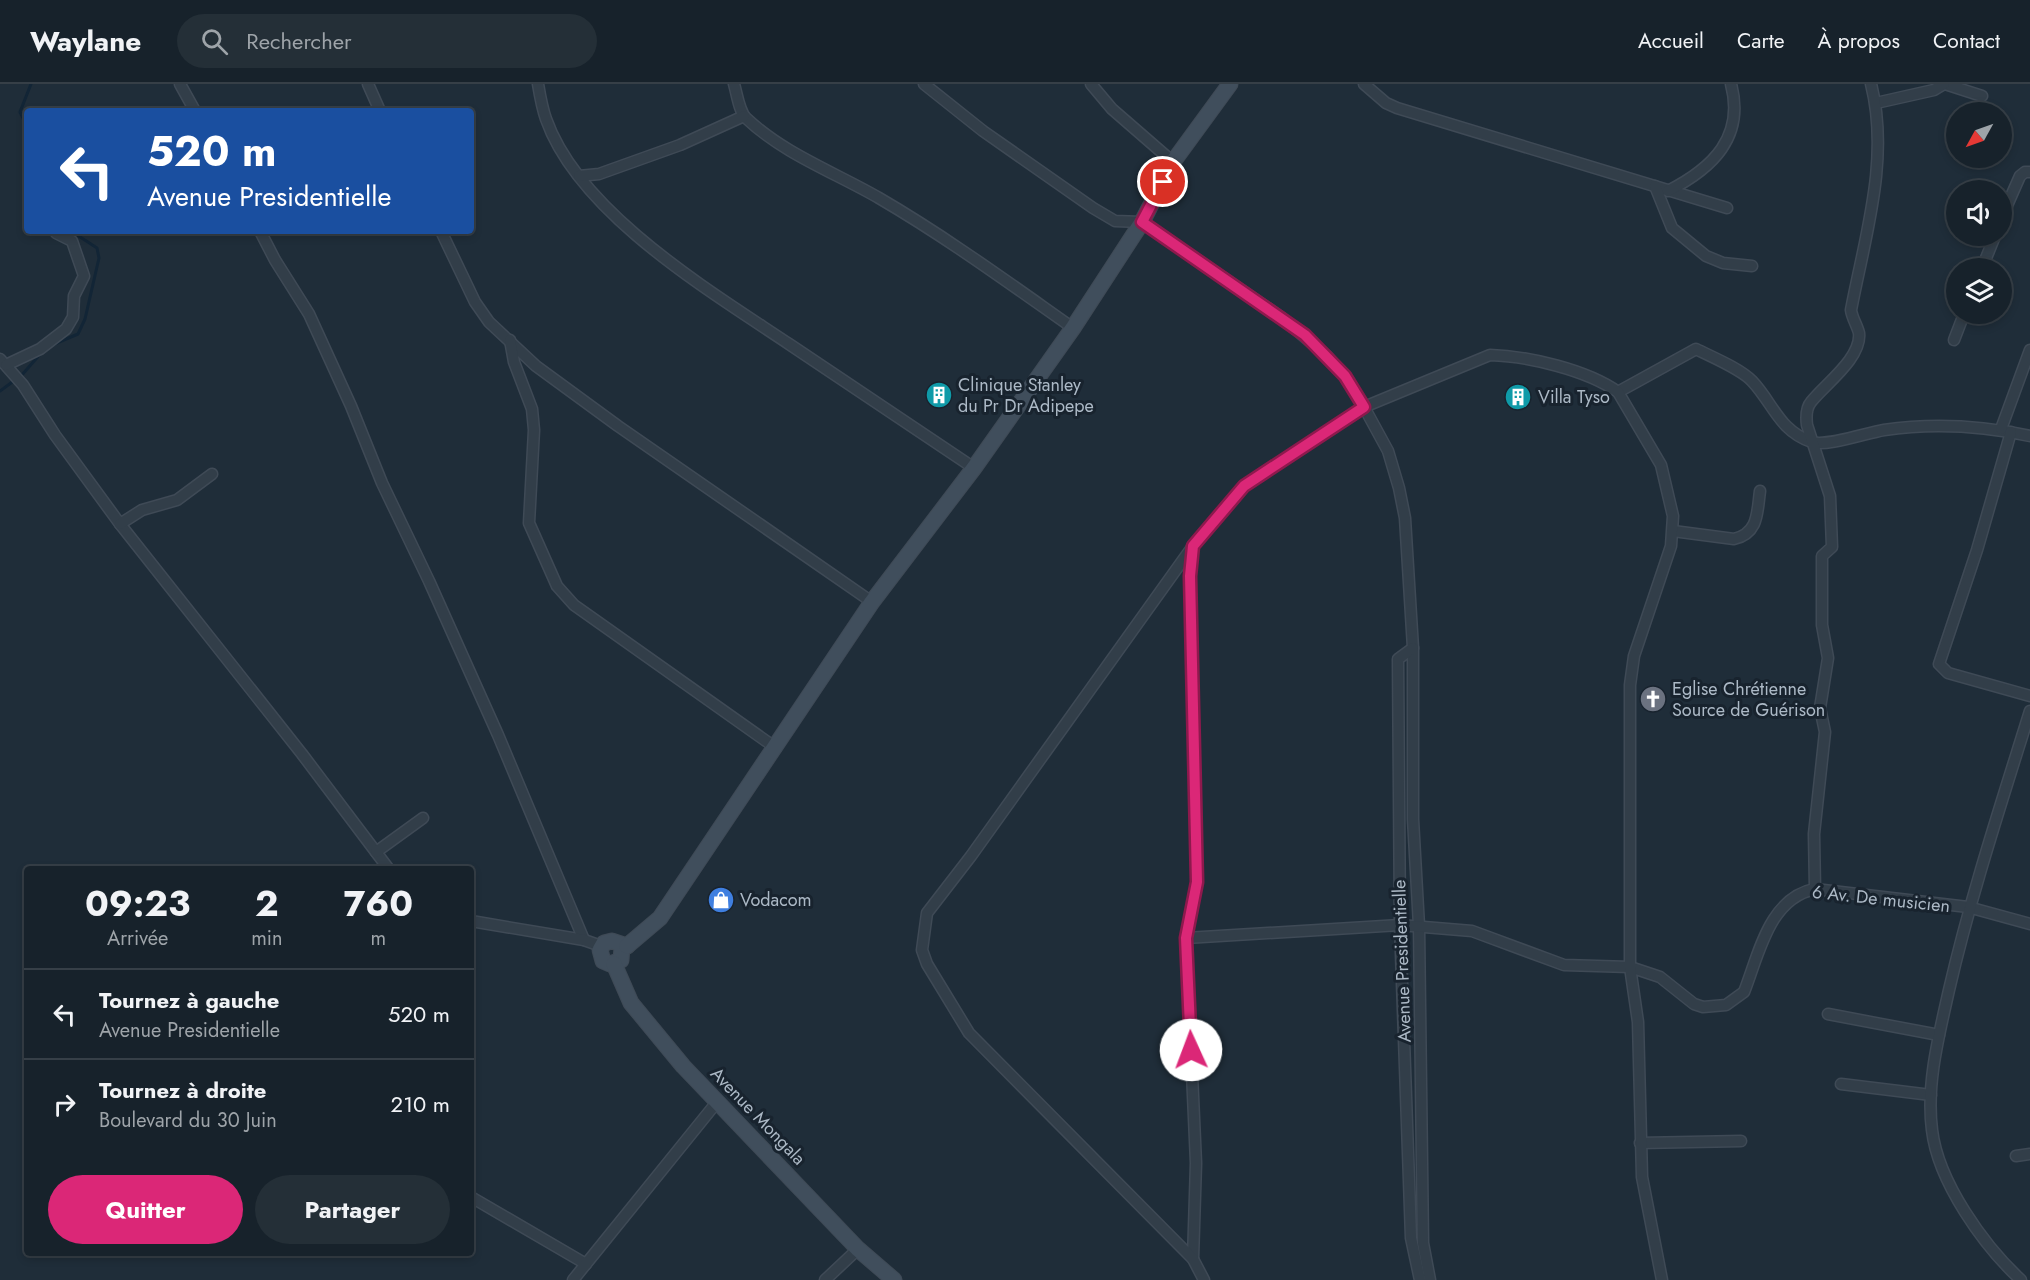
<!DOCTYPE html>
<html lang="fr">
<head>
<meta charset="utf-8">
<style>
  body { margin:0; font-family:Jost,sans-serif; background:#242f37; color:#f1f3f6; height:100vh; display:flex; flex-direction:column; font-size:22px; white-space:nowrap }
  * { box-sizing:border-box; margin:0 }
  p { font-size:20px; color:#9ea4a9 }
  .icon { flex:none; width:33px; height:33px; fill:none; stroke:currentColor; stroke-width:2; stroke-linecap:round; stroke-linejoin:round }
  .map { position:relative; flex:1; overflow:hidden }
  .details { position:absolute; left:24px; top:782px; width:450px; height:390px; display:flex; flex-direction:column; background:#17222b; border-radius:6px; box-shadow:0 3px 9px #0003,0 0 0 2px #363f47 }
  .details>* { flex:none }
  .top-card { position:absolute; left:24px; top:24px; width:450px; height:126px; border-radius:6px; box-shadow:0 3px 9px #0003,0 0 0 2px #363f47; background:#1a4fa0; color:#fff; overflow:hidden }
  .needle { width:39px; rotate:230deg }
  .tools { position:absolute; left:1946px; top:18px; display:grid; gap:12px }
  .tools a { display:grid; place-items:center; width:66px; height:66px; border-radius:50%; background:#17222b; box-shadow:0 3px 9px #0003,0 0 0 2px #363f47; font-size:30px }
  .pin { position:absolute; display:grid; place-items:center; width:51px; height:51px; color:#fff; margin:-26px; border:3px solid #fff; border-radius:50%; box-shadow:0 2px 6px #0007 }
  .me { position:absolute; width:66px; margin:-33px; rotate:358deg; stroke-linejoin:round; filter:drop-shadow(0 0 4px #0008) }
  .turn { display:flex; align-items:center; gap:21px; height:126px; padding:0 24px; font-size:27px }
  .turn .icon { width:78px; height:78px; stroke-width:2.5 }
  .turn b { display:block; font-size:42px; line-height:51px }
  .eta { display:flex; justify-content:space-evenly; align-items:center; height:102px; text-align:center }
  .eta b { font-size:36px; font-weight:700; line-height:42px }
  .button { display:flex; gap:12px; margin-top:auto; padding:12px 24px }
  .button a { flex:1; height:69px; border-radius:36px; background:#db2777; color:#fff; font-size:24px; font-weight:700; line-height:69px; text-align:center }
  .button a+a { background:#242f37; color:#f1f3f6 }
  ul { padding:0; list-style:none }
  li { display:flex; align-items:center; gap:18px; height:90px; padding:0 24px; border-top:2px solid #363f47 }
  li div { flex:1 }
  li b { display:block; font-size:22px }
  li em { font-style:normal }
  header { display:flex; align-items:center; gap:36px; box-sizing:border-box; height:84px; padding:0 30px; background:#17222b; border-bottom:2px solid #363f47 }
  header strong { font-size:28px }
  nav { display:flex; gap:33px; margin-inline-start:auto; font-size:21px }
  .search { width:420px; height:54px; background:#242f37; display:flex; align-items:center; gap:15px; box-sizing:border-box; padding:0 21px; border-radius:33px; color:#9ea4a9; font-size:22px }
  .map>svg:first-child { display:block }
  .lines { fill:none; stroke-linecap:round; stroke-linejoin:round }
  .stream { stroke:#122536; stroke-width:3 }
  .street-casing { stroke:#3f4a56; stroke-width:13 }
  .secondary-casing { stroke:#3f4a56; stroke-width:17 }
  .street { stroke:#323e49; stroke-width:10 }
  .secondary { stroke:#404e5c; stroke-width:15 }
  .route-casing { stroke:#8e194d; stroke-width:15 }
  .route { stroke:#db2777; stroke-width:10 }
  .labels { text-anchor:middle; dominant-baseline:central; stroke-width:6; stroke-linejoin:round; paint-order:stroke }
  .poi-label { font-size:18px; fill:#acb9c6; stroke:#18232e; text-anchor:start }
  .street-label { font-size:18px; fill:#acb9c6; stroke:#18232e }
</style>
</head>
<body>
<header>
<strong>Waylane</strong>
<div class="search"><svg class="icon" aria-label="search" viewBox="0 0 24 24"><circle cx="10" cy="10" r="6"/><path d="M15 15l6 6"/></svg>Rechercher</div>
<nav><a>Accueil</a><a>Carte</a><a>À propos</a><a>Contact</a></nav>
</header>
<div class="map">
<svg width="2030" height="1196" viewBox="0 0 2030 1196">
  <rect width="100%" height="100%" fill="#1f2d39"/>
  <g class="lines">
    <!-- stream -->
    <g class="stream">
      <polyline points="27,42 20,28 31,0"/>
      <polyline points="52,261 78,250 85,235 99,174 97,164 71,147"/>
      <polyline points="21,292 42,268"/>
      <polyline points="0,307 15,296"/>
    </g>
    <defs>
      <g id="street">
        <polyline points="180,0 195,27"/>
        <polyline points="368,0 380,27"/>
        <path d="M538 0C540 12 542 24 546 35 579 129 710 207 789 260 851 302 913 343 974 384"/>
        <path d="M734 0C737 10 739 27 746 34 784 70 834 88 879 114 946 153 1009 199 1073 244"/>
        <polyline points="924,0 983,47 1093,124 1115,137 1142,138 1281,233 1327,272 1345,293 1364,323 1388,367 1399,404 1405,434 1413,564 1413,735 1419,842 1423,1159 1430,1196"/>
        <polyline points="1091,0 1112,25 1173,78"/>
        <polyline points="1364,0 1386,19 1397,24 1727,124"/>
        <polyline points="1945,0 1982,12"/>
        <polyline points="1876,19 1934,6 1944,0"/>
        <polyline points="579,92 599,90 680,61 744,32"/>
        <polyline points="1655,102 1672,144 1706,172 1723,179 1752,182"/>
        <path d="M1668 107C1713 84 1745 53 1731 0"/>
        <polyline points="2001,135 2020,92 2025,88 2030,88"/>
        <polyline points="260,147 275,176 309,230 351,322 382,399 429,497 498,651 584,856"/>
        <polyline points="441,147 475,218 489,238 536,282 618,342 872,518"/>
        <polyline points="1982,184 1995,152"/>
        <polyline points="510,256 514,278 532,325 534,346 529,439 557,502 574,521 776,664"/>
        <polyline points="1954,256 1964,230"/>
        <polyline points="0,275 23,301 55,351 120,440 302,670 388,784"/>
        <polyline points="6,281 40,265 66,245 73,233 74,212 84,192 72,157 56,149"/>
        <path d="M1618 308 1696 265C1712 273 1741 285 1752 297 1773 319 1779 347 1812 358 1826 363 1866 349 1884 346 1932 339 1983 342 2030 352"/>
        <polyline points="2001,345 2030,266"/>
        <polyline points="2011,348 1977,466 1939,580 1948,589 2030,612"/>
        <polyline points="120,440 142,426 177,416 212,390"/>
        <path d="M1673 447 1734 455C1759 449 1757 428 1760 407"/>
        <polyline points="1413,564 1398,575 1400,841 1411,1154 1420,1196"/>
        <polyline points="376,768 423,734"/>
        <path d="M1815 805 1814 750 1825 648 1820 624 1828 574 1822 541V472L1832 463 1830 412 1807 341C1806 333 1806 324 1811 318 1824 301 1862 274 1859 249 1857 241 1852 234 1851 226 1865 152 1890 75 1871 0"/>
        <polyline points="471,837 584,856 601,862"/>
        <path d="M1186 854 1400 841 1472 847 1564 881 1630 883 1660 893 1694 920 1703 923 1726 921 1744 908C1759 870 1769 814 1815 805L1968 823 2030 840"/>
        <polyline points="1828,930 1939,951"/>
        <polyline points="1841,1000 1931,1011"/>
        <polyline points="1640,1059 1741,1057"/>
        <polyline points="2016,1072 2030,1070"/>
        <polyline points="471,1113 586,1180"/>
        <polyline points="1193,1175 1196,1079 1186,854 1197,798 1190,492 1193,463"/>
        <polyline points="573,1196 717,1018"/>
        <polyline points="825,1196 858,1165"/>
        <path d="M1204 1196 1193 1175 969 949 927 880 922 866 927 829 971 772 1193 462 1244 402 1364 323 1490 271C1528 272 1587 286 1618 308L1661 381 1673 432 1671 462 1634 572 1630 601V883L1638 938 1642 1093 1662 1196"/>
        <path d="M2021 1196C1984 1162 1938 1098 1932 1046 1926 1000 1939 951 1949 906 1971 811 2001 720 2030 627"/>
      </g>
      <g id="secondary">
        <polygon points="612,857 627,862 622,863 621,876 610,880 603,877 600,866 604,859"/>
        <polyline points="627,862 660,834 872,518 974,384 1073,244 1142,138 1173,78 1230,0"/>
        <polyline points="614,880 631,919 683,982 858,1165 894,1196"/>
      </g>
    </defs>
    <!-- street casing -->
    <use href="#street" class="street-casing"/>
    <!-- secondary casing -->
    <use href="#secondary" class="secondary-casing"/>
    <!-- street -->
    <use href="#street" class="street"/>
    <!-- secondary -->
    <use href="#secondary" class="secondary"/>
  </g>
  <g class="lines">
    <defs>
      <polyline id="route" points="1163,98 1142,138 1305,251 1345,292 1364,323 1244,402 1193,462 1190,492 1197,798 1186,854 1191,966"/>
    </defs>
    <!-- route casing -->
    <use href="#route" class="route-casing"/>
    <!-- route -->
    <use href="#route" class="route"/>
  </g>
  <!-- icons -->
  <defs>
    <symbol id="building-disc" viewBox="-11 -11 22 22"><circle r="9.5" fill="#0f9aa8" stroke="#18232e"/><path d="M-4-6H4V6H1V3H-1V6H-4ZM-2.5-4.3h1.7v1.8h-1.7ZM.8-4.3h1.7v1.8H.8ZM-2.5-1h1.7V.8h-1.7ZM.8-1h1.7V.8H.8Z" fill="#fff"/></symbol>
    <symbol id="church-disc" viewBox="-11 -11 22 22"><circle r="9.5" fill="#6b7280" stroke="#18232e"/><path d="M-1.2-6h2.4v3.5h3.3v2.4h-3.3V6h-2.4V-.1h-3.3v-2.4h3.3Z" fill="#fff"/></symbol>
    <symbol id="shop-disc" viewBox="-11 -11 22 22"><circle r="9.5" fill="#3f7fe0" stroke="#18232e"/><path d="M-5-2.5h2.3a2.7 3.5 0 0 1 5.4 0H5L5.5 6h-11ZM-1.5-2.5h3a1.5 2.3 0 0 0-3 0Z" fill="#fff"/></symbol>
  </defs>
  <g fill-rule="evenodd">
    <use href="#building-disc" x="924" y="296" width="30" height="30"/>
    <use href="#building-disc" x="1503" y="298" width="30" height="30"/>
    <use href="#church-disc" x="1638" y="600" width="30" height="30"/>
    <use href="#shop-disc" x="706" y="801" width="30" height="30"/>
  </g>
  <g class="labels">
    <!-- poi labels -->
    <g class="poi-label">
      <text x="958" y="301">Clinique Stanley<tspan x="958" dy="21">du Pr Dr Adipepe</tspan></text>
      <text x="1538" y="313">Villa Tyso</text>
      <text x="1672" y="605">Eglise Chrétienne<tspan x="1672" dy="21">Source de Guérison</tspan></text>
      <text x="740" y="816">Vodacom</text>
    </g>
    <!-- street labels -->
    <g class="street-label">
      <text transform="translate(1881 815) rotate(6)">6 Av. De musicien</text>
      <text transform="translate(1402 877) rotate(-92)">Avenue Presidentielle</text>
      <text transform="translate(758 1032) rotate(46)">Avenue Mongala</text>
    </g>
  </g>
</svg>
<div class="tools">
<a><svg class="needle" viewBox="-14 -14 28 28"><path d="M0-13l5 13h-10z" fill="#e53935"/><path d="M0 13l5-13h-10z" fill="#9ea4a9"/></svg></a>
<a><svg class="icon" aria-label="sound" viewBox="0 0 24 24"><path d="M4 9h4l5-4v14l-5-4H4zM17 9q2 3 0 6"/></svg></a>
<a><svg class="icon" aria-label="layers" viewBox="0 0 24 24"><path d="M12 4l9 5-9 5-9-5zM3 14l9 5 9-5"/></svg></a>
</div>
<div class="pin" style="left:1163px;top:98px;background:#d93025"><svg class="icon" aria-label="arrive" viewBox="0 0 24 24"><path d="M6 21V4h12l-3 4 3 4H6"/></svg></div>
<svg class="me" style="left:1191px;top:966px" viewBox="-20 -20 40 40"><circle r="19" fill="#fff"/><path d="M0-13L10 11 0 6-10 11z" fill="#db2777"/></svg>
<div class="top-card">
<div class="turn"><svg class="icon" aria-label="left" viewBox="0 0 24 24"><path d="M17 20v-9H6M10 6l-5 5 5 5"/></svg><div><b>520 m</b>Avenue Presidentielle</div></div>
</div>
<section class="details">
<div class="eta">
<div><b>09:23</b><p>Arrivée</p></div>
<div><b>2</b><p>min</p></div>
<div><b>760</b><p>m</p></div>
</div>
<ul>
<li><svg class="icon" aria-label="left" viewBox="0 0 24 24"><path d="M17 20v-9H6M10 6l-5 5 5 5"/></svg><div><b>Tournez à gauche</b><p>Avenue Presidentielle</p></div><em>520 m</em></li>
<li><svg class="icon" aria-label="right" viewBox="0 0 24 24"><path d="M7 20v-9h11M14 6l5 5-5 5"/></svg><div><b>Tournez à droite</b><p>Boulevard du 30 Juin</p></div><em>210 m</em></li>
</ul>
<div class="button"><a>Quitter</a><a>Partager</a></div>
</section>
</div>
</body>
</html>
